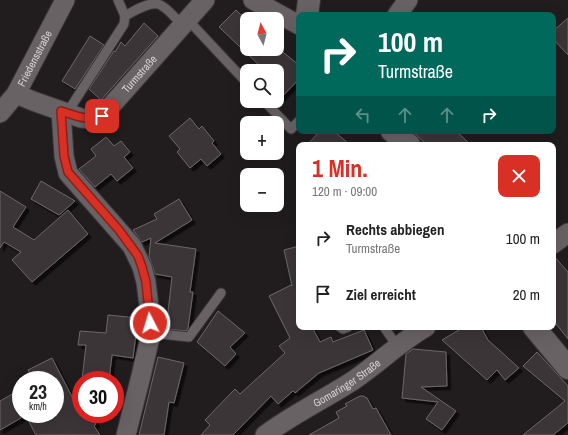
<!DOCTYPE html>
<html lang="de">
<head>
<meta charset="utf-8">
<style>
  body { margin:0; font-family:"Archivo Narrow",sans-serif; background:#f2f2f2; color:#222; height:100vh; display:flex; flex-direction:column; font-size:15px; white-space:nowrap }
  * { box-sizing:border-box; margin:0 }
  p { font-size:13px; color:#767676 }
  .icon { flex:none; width:22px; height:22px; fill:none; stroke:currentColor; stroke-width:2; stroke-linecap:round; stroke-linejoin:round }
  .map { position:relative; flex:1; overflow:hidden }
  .details { position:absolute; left:296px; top:142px; width:260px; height:188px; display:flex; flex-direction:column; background:#fff; border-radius:8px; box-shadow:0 4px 16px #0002 }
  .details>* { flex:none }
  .hud { position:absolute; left:296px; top:12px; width:260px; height:122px; border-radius:8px; box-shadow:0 4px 16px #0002; background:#00695c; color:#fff; overflow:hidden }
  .needle { width:26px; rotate:353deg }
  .controls { position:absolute; left:240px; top:12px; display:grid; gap:8px }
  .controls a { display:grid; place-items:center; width:44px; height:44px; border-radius:8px; background:#fff; box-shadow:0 4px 16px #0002; font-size:20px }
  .speed { position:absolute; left:12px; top:371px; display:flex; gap:8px; font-size:20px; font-weight:700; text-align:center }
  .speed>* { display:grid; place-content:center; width:52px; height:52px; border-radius:50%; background:#fff; box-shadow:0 4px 16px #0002; line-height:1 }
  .speed small { font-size:10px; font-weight:400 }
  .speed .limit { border:6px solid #d22; background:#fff; color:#111 }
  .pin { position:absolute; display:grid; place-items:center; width:34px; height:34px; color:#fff; margin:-17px; border-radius:8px; box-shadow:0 2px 6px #0006 }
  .me { position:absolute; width:44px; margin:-22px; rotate:355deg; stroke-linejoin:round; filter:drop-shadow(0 0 3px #0008) }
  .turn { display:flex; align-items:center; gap:14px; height:84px; padding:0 16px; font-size:18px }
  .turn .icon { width:52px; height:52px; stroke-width:2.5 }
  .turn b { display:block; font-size:28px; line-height:34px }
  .lanes { display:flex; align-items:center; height:38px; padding:0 16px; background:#0003; justify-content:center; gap:20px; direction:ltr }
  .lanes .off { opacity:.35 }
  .round { display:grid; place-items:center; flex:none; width:42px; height:42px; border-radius:8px; background:#f2f2f2 }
  .head { display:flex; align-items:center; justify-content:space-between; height:68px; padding:0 16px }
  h1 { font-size:24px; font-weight:700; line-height:30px; color:#d93025 }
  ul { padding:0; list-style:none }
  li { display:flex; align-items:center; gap:12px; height:56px; padding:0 16px }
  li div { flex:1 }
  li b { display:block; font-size:15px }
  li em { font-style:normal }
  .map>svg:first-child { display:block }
  .building { fill:#3a3638; stroke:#6c6769; filter:url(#shadow) }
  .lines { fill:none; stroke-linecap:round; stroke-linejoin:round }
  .lane-casing { stroke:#3b3839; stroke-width:11 }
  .street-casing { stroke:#3b3839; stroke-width:21 }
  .secondary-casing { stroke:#3b3839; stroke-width:24 }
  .lane { stroke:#686265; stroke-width:9 }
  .street { stroke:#686265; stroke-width:19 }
  .secondary { stroke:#686265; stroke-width:22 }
  .route-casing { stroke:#8d1f18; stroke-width:10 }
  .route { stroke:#d93025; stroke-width:7 }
  .labels { text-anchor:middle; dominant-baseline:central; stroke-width:4; stroke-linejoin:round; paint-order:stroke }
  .street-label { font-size:11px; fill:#d6d3d4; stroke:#171315 }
</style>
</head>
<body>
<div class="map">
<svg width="568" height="435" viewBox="0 0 568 435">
  <defs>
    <filter id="shadow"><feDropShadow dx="3.5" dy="3.5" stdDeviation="0" flood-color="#0009"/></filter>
  </defs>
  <rect width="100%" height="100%" fill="#211c1e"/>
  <!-- building -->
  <g class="building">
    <polygon points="236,10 247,21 247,49 279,49 299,65 299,79 277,102 277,71 268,71 261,65 260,66 219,27"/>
    <polygon points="568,18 568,55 553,39 553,31"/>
    <polygon points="144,23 158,36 101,100 89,89 114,51 115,52 121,42 125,46"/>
    <polygon points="90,36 104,45 75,89 62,81"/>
    <polygon points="190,118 199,129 202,126 214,141 212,143 221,154 207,166 201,159 190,168 177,152 180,149 169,136"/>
    <polygon points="320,131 334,131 350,145 307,145"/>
    <polygon points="412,131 456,131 471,145 427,145"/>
    <polygon points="106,137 114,146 121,141 130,152 124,157 133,168 117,181 111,174 95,187 79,169 96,156 91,149"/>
    <polygon points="41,181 75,201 59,215 31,199"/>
    <polygon points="0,191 26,207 13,227 34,240 68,210 88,234 32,282 12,260 21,252 4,242 0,248"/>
    <polygon points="179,199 192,220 155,243 196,249 190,292 193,292 188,328 186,331 166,329 172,277 155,274 149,256 151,238 142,242 133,230 157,219 154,214"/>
    <polygon points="299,246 299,293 296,294 299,301 299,327 312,327 320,342 331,337 333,342 364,330 373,350 319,373 295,393 293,391 278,404 271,396 233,435 201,435 210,425 205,420 235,389 240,394 285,353 279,346 290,338 269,296 291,285 292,286 284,250"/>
    <polygon points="553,255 568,272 568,339 553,320"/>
    <polygon points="218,311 245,333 230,347 236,354 225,366 197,342"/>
    <polygon points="108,315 138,318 133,358 112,355 109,380 82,380 86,345 78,345 80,331 106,333"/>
    <polygon points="464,327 481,327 488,340 519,368 505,380 497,370 487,380 442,340"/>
    <polygon points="413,349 446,352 447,386 421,387 456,411 442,430 426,419 438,402 402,398 406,354"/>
    <polygon points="537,352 568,386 568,423 553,435 523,435 565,401 523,366"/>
    <polygon points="158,357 184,363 174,403 169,402 164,435 139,435"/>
    <polygon points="52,358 81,414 90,414 96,424 94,426 100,435 36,435 28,420 38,414 55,414 55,380 33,380 28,370"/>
    <polygon points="16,392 21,402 21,418 0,430 0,401"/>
    <polygon points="360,396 363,396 367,398 373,409 376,408 391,435 309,435 339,418 336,412 347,406 345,404"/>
  </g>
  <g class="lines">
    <defs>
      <g id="lane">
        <path d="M125 16C134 11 148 2 158 4 166 6 177 20 182 25"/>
        <polyline points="188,20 247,83"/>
        <polyline points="264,101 291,129 299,121"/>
        <polyline points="67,113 124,24 125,16 118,0"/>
        <polyline points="340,327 343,329 348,327"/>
        <polyline points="384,327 397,346"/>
        <polyline points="151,333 189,337 221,293"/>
      </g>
      <g id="street">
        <polyline points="253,0 299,25"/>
        <polyline points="397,15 408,0"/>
        <path id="s1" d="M16 94 33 101 81 118 91 119 102 116 205 0"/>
        <polyline points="61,111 64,156 68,173 132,246 142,267 146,282 150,314 151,333 141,376 126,435"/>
        <path id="s2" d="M0 113 16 94 65 0"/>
        <polyline points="553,244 568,233"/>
        <path id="s3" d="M265 435C293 414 325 399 354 380 379 363 400 342 426 327"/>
      </g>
      <g id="secondary">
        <polyline points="307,15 309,0"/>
        <polyline points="392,131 409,145"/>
        <polyline points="534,327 568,368"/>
      </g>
    </defs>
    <!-- lane casing -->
    <use href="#lane" class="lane-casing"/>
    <!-- street casing -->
    <use href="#street" class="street-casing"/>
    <!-- secondary casing -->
    <use href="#secondary" class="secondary-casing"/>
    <!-- lane -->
    <use href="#lane" class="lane"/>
    <!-- street -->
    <use href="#street" class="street"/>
    <!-- secondary -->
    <use href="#secondary" class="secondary"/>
  </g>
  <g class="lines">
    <defs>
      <path id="route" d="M102 116C85 121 77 116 61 111L64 156 68 172 119 230 138 256 142 267 146 282 150 323"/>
    </defs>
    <!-- route casing -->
    <use href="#route" class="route-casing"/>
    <!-- route -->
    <use href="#route" class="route"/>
  </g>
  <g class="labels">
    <!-- street labels -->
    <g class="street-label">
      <text stroke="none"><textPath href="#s2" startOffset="65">Friedensstraße</textPath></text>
      <text stroke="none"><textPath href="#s1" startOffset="147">Turmstraße</textPath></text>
      <text stroke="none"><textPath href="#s3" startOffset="97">Gomaringer Straße</textPath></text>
    </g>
  </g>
</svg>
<div class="controls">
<a><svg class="needle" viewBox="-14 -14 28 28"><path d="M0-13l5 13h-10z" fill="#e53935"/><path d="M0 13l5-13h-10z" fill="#767676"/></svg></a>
<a><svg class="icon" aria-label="search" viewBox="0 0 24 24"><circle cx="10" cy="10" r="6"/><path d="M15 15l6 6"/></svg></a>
<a>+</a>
<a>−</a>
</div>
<div class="speed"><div>23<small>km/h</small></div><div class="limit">30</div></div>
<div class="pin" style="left:102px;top:116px;background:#d93025"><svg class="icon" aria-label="arrive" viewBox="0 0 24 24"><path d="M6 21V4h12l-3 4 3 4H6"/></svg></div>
<svg class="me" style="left:150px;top:323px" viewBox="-20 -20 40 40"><circle r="17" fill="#d93025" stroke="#fff" stroke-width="3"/><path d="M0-11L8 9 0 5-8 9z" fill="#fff"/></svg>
<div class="hud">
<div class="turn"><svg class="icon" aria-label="right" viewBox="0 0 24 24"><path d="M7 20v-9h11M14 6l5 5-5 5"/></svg><div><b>100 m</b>Turmstraße</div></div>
<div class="lanes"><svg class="icon off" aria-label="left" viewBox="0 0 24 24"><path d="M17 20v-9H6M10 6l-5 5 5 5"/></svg><svg class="icon off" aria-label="ahead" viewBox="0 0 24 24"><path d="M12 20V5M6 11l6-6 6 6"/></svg><svg class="icon off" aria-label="ahead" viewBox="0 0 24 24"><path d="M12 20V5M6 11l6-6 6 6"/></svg><svg class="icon" aria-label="right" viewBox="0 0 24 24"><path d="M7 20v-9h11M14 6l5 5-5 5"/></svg></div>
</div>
<section class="details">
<div class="head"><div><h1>1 Min.</h1><p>120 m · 09:00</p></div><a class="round" style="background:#d93025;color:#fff"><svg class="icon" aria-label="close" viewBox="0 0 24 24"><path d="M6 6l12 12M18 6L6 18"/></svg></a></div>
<ul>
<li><svg class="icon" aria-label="right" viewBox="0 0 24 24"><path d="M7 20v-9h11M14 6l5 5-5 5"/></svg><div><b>Rechts abbiegen</b><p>Turmstraße</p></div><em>100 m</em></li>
<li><svg class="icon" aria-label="arrive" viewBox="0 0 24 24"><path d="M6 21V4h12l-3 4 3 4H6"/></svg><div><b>Ziel erreicht</b></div><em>20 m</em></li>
</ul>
</section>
</div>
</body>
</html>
